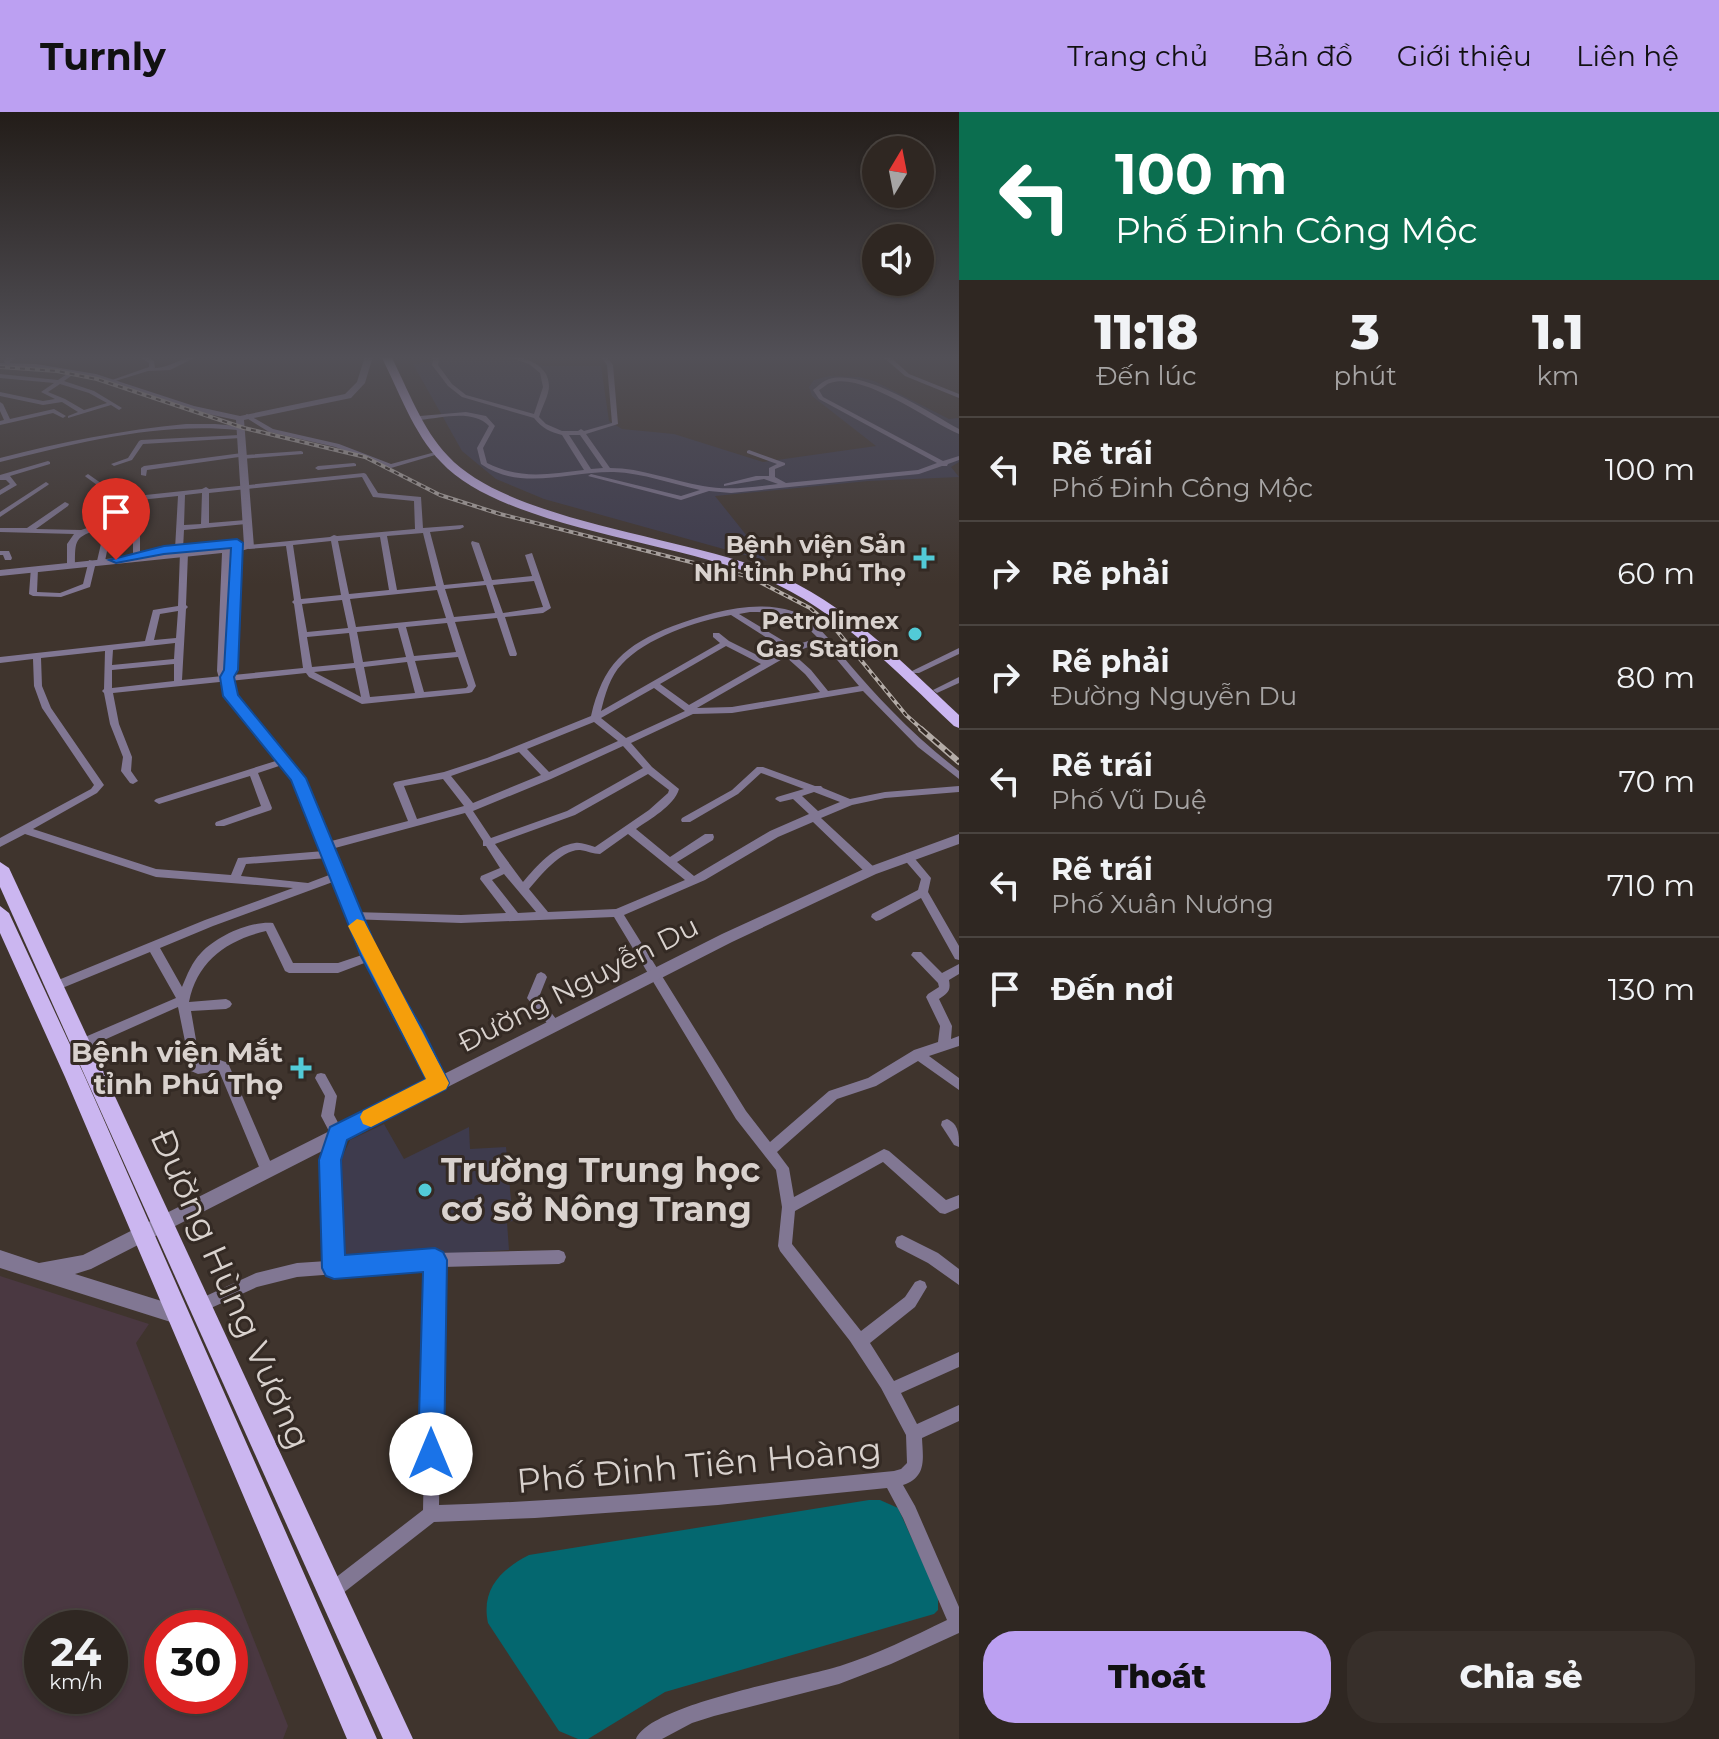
<!DOCTYPE html>
<html lang="vi">
<head>
<meta charset="utf-8">
<style>
  body { margin:0; font-family:Montserrat,sans-serif; background:#372f2a; color:#f1f3f6; height:100vh; display:flex; flex-direction:column; font-size:30px; white-space:nowrap }
  * { box-sizing:border-box; margin:0 }
  p { font-size:26px; color:#a7a5a5 }
  .icon { flex:none; width:44px; height:44px; fill:none; stroke:currentColor; stroke-width:2; stroke-linecap:round; stroke-linejoin:round }
  .map { position:relative; flex:1; overflow:hidden }
  .side { display:flex; flex-direction:column; background:#2f2722; width:760px }
  .side>* { flex:none }
  .banner { background:#0b6e4f; color:#fff; overflow:hidden }
  .needle { width:52px; rotate:10deg }
  .buttons { position:absolute; left:862px; top:24px; display:grid; gap:16px }
  .buttons a { display:grid; place-items:center; width:72px; height:72px; border-radius:50%; background:#2f2722; box-shadow:0 2px 6px #0004,0 0 0 2px #4a4440; font-size:40px }
  .speed { position:absolute; left:24px; top:1498px; display:flex; gap:16px; font-size:40px; font-weight:700; text-align:center }
  .speed>* { display:grid; place-content:center; width:104px; height:104px; border-radius:50%; background:#2f2722; box-shadow:0 2px 6px #0004,0 0 0 2px #4a4440; line-height:1 }
  .speed small { font-size:20px; font-weight:400 }
  .speed .limit { border:12px solid #d22; background:#fff; color:#111 }
  .pin { position:absolute; display:grid; place-items:center; width:68px; height:68px; color:#fff; margin:-82px -34px; border-radius:50% 50% 50% 0; rotate:-45deg; box-shadow:0 0 8px #0007 }
  .pin .icon { rotate:45deg }
  .me { position:absolute; width:88px; margin:-44px; rotate:0deg; stroke-linejoin:round; filter:drop-shadow(0 0 6px #0008) }
  .turn { display:flex; align-items:center; gap:28px; height:168px; padding:0 24px; font-size:36px }
  .turn .icon { width:104px; height:104px; stroke-width:2.5 }
  .turn b { display:block; font-size:56px; line-height:68px }
  .eta { display:flex; justify-content:space-evenly; align-items:center; height:136px; text-align:center }
  .eta b { font-size:48px; font-weight:800; line-height:56px }
  .action { display:flex; gap:16px; margin-top:auto; padding:16px 24px }
  .action a { flex:1; height:92px; border-radius:32px; background:#bca0f2; color:#111; font-size:32px; font-weight:800; line-height:92px; text-align:center }
  .action a+a { background:#372f2a; color:#f1f3f6 }
  ul { padding:0; list-style:none }
  li { display:flex; align-items:center; gap:24px; height:104px; padding:0 24px; border-top:2px solid #4a4440 }
  li div { flex:1 }
  li b { display:block; font-size:30px }
  li em { font-style:normal }
  header { display:flex; align-items:center; gap:48px; box-sizing:border-box; height:112px; padding:0 40px; background:#bca0f2; color:#111 }
  header strong { font-size:38px }
  nav { display:flex; gap:44px; margin-inline-start:auto; font-size:28px }
  main { display:flex; flex:1; min-height:0 }
  .map>svg:first-child { display:block }
  .industrial { fill:#4a3841; fill-rule:evenodd }
  .education { fill:#3e3b4d }
  .water { fill:#04676f }
  .lines { fill:none; stroke-linecap:round; stroke-linejoin:round }
  .minor { fill:#817793; fill-rule:evenodd }
  .tertiary { fill:#817793; fill-rule:evenodd }
  .primary { fill:#cbb6f0; fill-rule:evenodd }
  .rail-far1-casing { stroke:#b4aca7; stroke-width:4 }
  .rail-casing { stroke:#b4aca7; stroke-width:6 }
  .rail-far1 { stroke:#342a24; stroke-width:2; stroke-dasharray:5; stroke-linecap:butt }
  .rail { stroke:#342a24; stroke-width:3; stroke-dasharray:8; stroke-linecap:butt }
  .route { fill:#1a73e8; stroke:#114b97; stroke-width:2 }
  .slow { fill:#f59e0b }
  .poi-dot { fill:#52cbd7; stroke:#342a24; stroke-width:3 }
  .labels { text-anchor:middle; dominant-baseline:central; stroke-width:6; stroke-linejoin:round; paint-order:stroke }
  .far-poi-label { font-size:24px; font-weight:bold; fill:#d9d2ce; stroke:#342a24; text-anchor:end }
  .street-label { font-size:28px; fill:#d9d2ce; stroke:#342a24 }
  .poi-label { font-size:28px; font-weight:bold; fill:#d9d2ce; stroke:#342a24; text-anchor:end }
  .near-poi-label { font-size:34px; font-weight:bold; fill:#d9d2ce; stroke:#342a24; text-anchor:start }
  .near-street-label { font-size:34px; fill:#d9d2ce; stroke:#342a24 }
</style>
</head>
<body>
<header>
<strong>Turnly</strong>
<nav><a>Trang chủ</a><a>Bản đồ</a><a>Giới thiệu</a><a>Liên hệ</a></nav>
</header>
<main>
<div class="map">
<svg width="959" height="1627" viewBox="0 0 959 1627">
  <rect width="100%" height="100%" fill="#3f342d"/>
  <!-- industrial -->
  <path class="industrial" d="M0 1164 149 1212 136 1231 288 1614 283 1627H0ZM42 1516H110V1584H42ZM162 1516H230V1584H162Z"/>
  <!-- education -->
  <g class="education">
    <polygon points="433,244 515,244 543,254 601,254 609,309 622,317 674,322 763,350 876,334 812,284 809,275 814,268 829,264 859,265 874,269 949,307 959,306 959,350 951,355 959,365 868,369 715,384 767,449 544,387 496,367 462,339 413,252 429,250"/>
    <polygon points="384,1012 404,1047 469,1015 470,1037 506,1035 513,1109 507,1110 509,1138 339,1149 341,1048 350,1028"/>
  </g>
  <!-- water -->
  <path class="water" d="M869 1388H880L898 1396 938 1484V1498L934 1502 665 1580 588 1627H578L559 1619 488 1511C481 1478 500 1458 529 1443Z"/>
  <g class="lines">
    <!-- minor -->
    <g class="minor">
      <polygon points="11,244 18,244 10,250 10,254 6,254 4,249"/>
      <path d="M138 244H145L154 249 155 256C173 255 182 244 198 244L170 258 148 259 112 270V268L149 255V251Z"/>
      <path d="M434 244H440L438 253 452 272 466 283 534 302 543 275 540 261 529 252 505 244C523 244 549 252 549 274 549 283 542 295 539 305L546 312 562 319H578L581 317 584 319 612 311 607 253 600 244H606L613 253 618 312 586 322 610 356C642 356 672 369 703 374 728 379 753 375 778 372L764 367 724 374V372L756 364H769V356L777 352 747 341V339L749 338 785 351V353L775 357V365L786 371 918 358 937 351 819 287 813 278C818 274 823 269 829 267 865 257 928 300 959 317V322C929 309 862 259 830 271 826 272 823 276 819 278L823 285 943 349 959 344V348L948 352 947 354H942L919 362 731 381 709 379 681 388 588 364 591 362 681 384 700 378C672 372 643 361 614 360 570 359 521 380 481 352L477 336 489 314C473 297 441 306 420 308L417 306 420 304 466 300 486 304 495 314 483 336 487 351C521 368 548 362 584 358L562 323C550 320 542 316 534 306L462 285 448 274 432 253ZM569 323H580L603 356 591 357Z"/>
      <polygon points="882,244 889,244 909,262 959,282 959,286 905,264"/>
      <path d="M0 262 58 268 67 262H71V264L64 269 94 279 122 296 119 298 111 293 68 306V304L78 300 62 290 43 293 0 284V280L43 289 55 287 41 280 54 271 0 266ZM60 272 89 281 107 291 84 298 65 287 48 280Z"/>
      <polygon points="0,290 3,292 10,307 54,297 66,304 63,306 53,301 0,313 0,309 4,308 0,299"/>
      <polygon points="247,302 273,317 339,332 391,352 439,339 442,341 391,356 335,335 269,320 245,305 244,304"/>
      <path d="M186 312H215L238 314 241 316 238 318C158 310 77 331 0 350V346C61 330 123 318 186 312Z"/>
      <polygon points="239,323 242,325 241,326 143,332 132,348 114,354 111,352 128,346 139,329 141,328"/>
      <polygon points="301,339 303,340 303,342 242,347 239,345 147,358 146,364 141,363 141,356 144,354 242,341 245,343"/>
      <polygon points="48,349 50,350 50,352 10,364 17,373 0,383 0,378 10,372 6,368 0,368 0,363"/>
      <polygon points="354,351 356,352 356,354 318,358 315,356 318,354"/>
      <path d="M364 361 366 362 378 381 421 385 423 416 463 413 464 415 460 417 430 420 444 473 484 469 471 431 472 429 479 431 492 468 532 464 525 443 532 441 551 496 543 501 505 505 517 542 516 544H510L509 542 497 506 455 510 476 574 472 580 469 581 362 592 309 565 306 561 113 581 119 612 132 645 131 659 138 669 133 672 130 671 121 659 123 645 110 612 104 581 102 579 104 577 105 539 41 546 42 574 51 596 104 673 97 681 33 717 156 757 231 763 238 746 324 739 319 735 320 732 408 709 393 672 395 670 444 660 487 646 591 604C603 553 624 533 673 514 708 501 754 487 792 499 817 507 834 534 850 553 863 568 876 583 891 598 912 620 935 640 959 659V667L918 635 863 579 732 601 693 602 631 631 652 655 679 677C674 694 650 707 636 717L670 745 705 722H713L714 725 713 728 677 750 694 764 770 719 809 702 793 687 780 690 775 687 777 685 804 677 761 661 738 682 690 710H682L681 708 682 706 732 678 757 655H763L815 674H821L823 676 850 687 885 680 959 674V680L885 686 852 693 821 706 875 756 876 759 875 762H867L813 710 778 725 705 768 624 803 746 999 770 1030 829 979 868 966 914 938 938 930 940 914 926 885 928 882 939 875 938 871 911 843 913 840H921L942 861 959 852V862L949 868C951 879 948 881 939 887L952 914 951 927 959 924V934L929 944 959 966V978L918 949 876 974 837 987 777 1040 789 1056 794 1085 884 1037 889 1039 946 1088 959 1083V1096L945 1102 940 1101 883 1050 795 1099 792 1132 861 1219 905 1185 915 1170 920 1168 925 1170 927 1175 915 1195 870 1231 894 1269 959 1240V1255L901 1281 917 1312 959 1293V1309L922 1326C923 1347 927 1365 903 1373L915 1394 959 1495V1521L891 1552 839 1572 714 1604 692 1611 662 1627H636C650 1592 802 1566 840 1554 877 1542 912 1525 947 1508L903 1406 887 1376 718 1393 535 1406 434 1410 338 1485 332 1488 326 1485 323 1479 326 1473 423 1398 428 1155 297 1165 257 1175 200 1201 195 1199 193 1194 195 1189 256 1161 297 1151 327 1149 323 1048 331 1023 321 1004 325 984 315 966 317 962 321 961 325 962 337 984 334 1003 344 1022 337 1048 341 1148 435 1141 559 1138 564 1140 566 1145 564 1150 559 1152 442 1155 439 1393C591 1388 743 1374 894 1359L901 1357 907 1351 906 1323 881 1276 850 1229 780 1139 778 1134 782 1095 776 1058 736 1007 614 805 461 811 349 807 348 804 349 801 353 800 461 803 506 801 480 767 481 764 500 756 486 734H483V729L465 701 324 739H332L333 742 328 746 246 752 241 764 308 771 337 760 342 764 341 767 213 814 160 836 182 875C187 863 192 850 201 841 217 824 250 809 273 811L293 851H338L371 840 375 841 377 844 375 847 338 861H289L285 859 266 819C227 828 197 849 189 890L226 887 230 889 232 892 230 895 226 897 191 899 200 951 220 948 228 951 274 1058 272 1062 267 1064 262 1062 219 959 198 962 191 959 178 895 86 936 82 937 78 936 76 932 78 928 176 886 150 840 55 879 51 877 49 874 51 871 205 808 293 776 156 765 25 722 0 735V726L91 677 94 673 42 596 34 574 33 547 0 551V545L145 529 153 498 178 494 180 441 184 439 188 441 186 493 188 495 186 497 182 568 303 556 294 492 292 490 294 488 286 434 249 437 245 435 249 433 330 425 334 423 337 424 415 417 414 389 373 385 362 365 209 381V411L246 408 250 410 246 412 184 418 183 437 179 439 175 437 178 384 140 388V447L133 445V423L110 425 105 449 98 451 97 449 103 423 100 417C75 425 75 427 75 453L71 455 67 453V432L74 422 0 420V416H27L65 390 69 392 68 394 36 417 81 418 133 401 132 387 104 378 86 365 85 364 88 362 108 376 136 384 202 377 206 375 209 377ZM202 381 201 412 184 413 185 383ZM133 406V419L109 421 106 415ZM423 421 436 474 397 478 387 424ZM380 425 389 478 349 482 338 429ZM331 429 341 483 301 487 293 433ZM534 469 543 495 503 501 493 473ZM486 473 495 501 454 505 445 477ZM437 478 446 506 356 515 350 487ZM342 488 348 516 307 520 302 492ZM178 499 176 526 154 528 160 502ZM750 500C781 500 796 503 818 526L792 534 739 502ZM731 503 786 538 767 548 729 529 719 521H713V525L720 531 601 599C605 583 610 564 622 552 646 526 696 509 731 503ZM447 511 456 540 414 544 406 515ZM398 516 406 545 363 550 357 520ZM349 521 354 551 312 555 307 525ZM822 530 859 574 828 579 811 558 792 541ZM175 531 174 547 112 553 113 538ZM726 534 761 552 689 593 660 572ZM458 545 468 574 466 576 424 580 415 549ZM786 545 805 562 820 580 732 595 697 596ZM407 550 415 581 370 585 364 555ZM174 552V569L112 576V558ZM355 556 361 585 314 560ZM654 576 685 599 626 626 601 606ZM594 610 618 629 549 660 527 637ZM623 634 643 656 567 699 491 726 473 699 551 667ZM519 640 541 663 473 691 451 664ZM648 662 669 678 668 681 649 698 595 735C588 733 581 730 575 731 553 734 537 754 523 770L495 732 575 703ZM443 667 464 694 417 707 404 674ZM814 680 840 690 818 699 802 684ZM628 722 685 768 616 797 548 800 529 777C540 764 562 737 580 738 588 739 593 742 600 742ZM504 762 536 800 518 801 492 768Z"/>
      <polygon points="46,370 49,372 48,373 0,405 0,400"/>
      <polygon points="0,439 9,439 12,446 11,448 5,448 3,443 0,443"/>
      <polygon points="89,448 96,450 90,475 61,485 33,484 29,482 31,455 38,457 37,480 60,481 83,472"/>
      <polygon points="959,536 959,542 919,561 913,561 912,559"/>
      <polygon points="959,565 959,571 937,581 933,578"/>
      <polygon points="285,646 290,649 288,651 258,661 272,696 271,698 224,714 216,714 215,712 216,710 261,694 250,664 159,692 154,689 156,687"/>
      <polygon points="907,741 911,742 931,766 928,780 959,834 959,848 955,847 921,786 880,808 876,809 871,805 872,802 918,778 921,767 902,745"/>
      <polygon points="541,860 545,862 547,865 539,885 560,912 558,915 554,917 550,915 527,886 537,862"/>
      <path d="M947 1007C959 1012 959 1023 959 1035L954 1033 941 1013 942 1009Z"/>
      <polygon points="902,1123 938,1141 959,1157 959,1173 928,1151 897,1135 895,1130 897,1125"/>
    </g>
    <!-- tertiary -->
    <polygon class="tertiary" points="365,244 373,244 365,271 351,286 244,308 254,435 241,439 236,549 229,552 235,583 304,666 378,844 442,963 722,822 866,756 959,722 959,732 876,762 732,830 91,1157 75,1162 184,1196 186,1203 184,1210 177,1212 0,1156 0,1138 39,1151 83,1143 429,969 364,844 292,667 224,584 217,559 222,441 0,464 0,458 222,435 224,430 230,430 232,434 234,429 237,428 244,433 236,308 189,298 95,266 36,256 0,255 0,251 36,252 96,262 194,294 240,304 345,282 357,270"/>
    <!-- primary -->
    <g class="primary">
      <path d="M381 244H391C408 277 422 317 448 344 509 410 684 424 771 460 846 491 901 549 959 603V616L954 614C895 558 839 499 763 466 676 429 502 416 441 350 413 321 399 279 381 244Z"/>
      <polygon points="0,750 9,756 413,1627 383,1627 0,775"/>
      <polygon points="0,794 9,801 85,965 377,1627 347,1627 65,965 0,821"/>
    </g>
    <defs>
      <polyline id="rail-far1" points="0,255 57,259 97,267 244,316 365,345 440,383 500,402 750,465 810,496 837,519 906,603 924,619"/>
      <polyline id="rail" points="921,617 959,650"/>
    </defs>
    <!-- rail-far1 casing -->
    <use href="#rail-far1" class="rail-far1-casing"/>
    <!-- rail casing -->
    <use href="#rail" class="rail-casing"/>
    <!-- rail-far1 -->
    <use href="#rail-far1" class="rail-far1"/>
    <!-- rail -->
    <use href="#rail" class="rail"/>
  </g>
  <!-- sky -->
  <linearGradient id="sky" x2="0" y2="1"><stop stop-color="#231d19"/><stop offset="0.52" stop-color="#525057"/><stop offset="1" stop-color="#525057" stop-opacity="0"/></linearGradient>
  <rect width="959" height="472" fill="url(#sky)"/>
  <!-- route -->
  <polygon class="route" points="237,427 243,431 238,558 234,565 238,583 306,666 379,842 424,920 449,971 446,977 347,1028 341,1048 345,1143 435,1136 443,1140 447,1148 444,1342 440,1351 431,1355 422,1351 418,1342 423,1160 334,1167 326,1164 322,1156 319,1048 330,1015 426,967 361,844 291,668 223,584 220,565 224,558 231,436 164,442 116,451 109,448 164,434"/>
  <!-- slow -->
  <polygon class="slow" points="357,807 364,809 449,971 446,977 371,1015 363,1012 360,1005 363,999 426,967 348,814"/>
  <!-- markers -->
  <g class="poi-dot">
    <path d="M920 434h8v8h8v8h-8v8h-8v-8h-8v-8h8z"/>
    <circle cx="915" cy="522" r="8"/>
    <path d="M297 944h8v8h8v8h-8v8h-8v-8h-8v-8h8z"/>
    <circle cx="425" cy="1078" r="8"/>
  </g>
  <g class="labels">
    <!-- far-poi labels -->
    <g class="far-poi-label">
      <text x="906" y="432">Bệnh viện Sản<tspan x="906" dy="28">Nhi tỉnh Phú Thọ</tspan></text>
      <text x="899" y="508">Petrolimex<tspan x="899" dy="28">Gas Station</tspan></text>
    </g>
    <!-- street labels -->
    <g class="street-label">
      <text transform="translate(578 872) rotate(-27)">Đường Nguyễn Du</text>
    </g>
    <!-- poi labels -->
    <g class="poi-label">
      <text x="283" y="940">Bệnh viện Mắt<tspan x="283" dy="32">tỉnh Phú Thọ</tspan></text>
    </g>
    <!-- near-poi labels -->
    <g class="near-poi-label">
      <text x="441" y="1058">Trường Trung học<tspan x="441" dy="39">cơ sở Nông Trang</tspan></text>
    </g>
    <!-- near-street labels -->
    <g class="near-street-label">
      <text transform="translate(231 1177) rotate(66)">Đường Hùng Vương</text>
      <text transform="translate(699 1353) rotate(-5)">Phố Đinh Tiên Hoàng</text>
    </g>
  </g>
</svg>
<div class="buttons">
<a><svg class="needle" viewBox="-14 -14 28 28"><path d="M0-13l5 13h-10z" fill="#e53935"/><path d="M0 13l5-13h-10z" fill="#a7a5a5"/></svg></a>
<a><svg class="icon" aria-label="sound" viewBox="0 0 24 24"><path d="M4 9h4l5-4v14l-5-4H4zM17 9q2 3 0 6"/></svg></a>
</div>
<div class="speed"><div>24<small>km/h</small></div><div class="limit">30</div></div>
<div class="pin" style="left:116px;top:448px;background:#d93025"><svg class="icon" aria-label="arrive" viewBox="0 0 24 24"><path d="M6 21V4h12l-3 4 3 4H6"/></svg></div>
<svg class="me" style="left:431px;top:1342px" viewBox="-20 -20 40 40"><circle r="19" fill="#fff"/><path d="M0-13L10 11 0 6-10 11z" fill="#1a73e8"/></svg>
</div>
<section class="side">
<div class="banner">
<div class="turn"><svg class="icon" aria-label="left" viewBox="0 0 24 24"><path d="M17 20v-9H6M10 6l-5 5 5 5"/></svg><div><b>100 m</b>Phố Đinh Công Mộc</div></div>
</div>
<div class="eta">
<div><b>11:18</b><p>Đến lúc</p></div>
<div><b>3</b><p>phút</p></div>
<div><b>1.1</b><p>km</p></div>
</div>
<ul>
<li><svg class="icon" aria-label="left" viewBox="0 0 24 24"><path d="M17 20v-9H6M10 6l-5 5 5 5"/></svg><div><b>Rẽ trái</b><p>Phố Đinh Công Mộc</p></div><em>100 m</em></li>
<li><svg class="icon" aria-label="right" viewBox="0 0 24 24"><path d="M7 20v-9h11M14 6l5 5-5 5"/></svg><div><b>Rẽ phải</b></div><em>60 m</em></li>
<li><svg class="icon" aria-label="right" viewBox="0 0 24 24"><path d="M7 20v-9h11M14 6l5 5-5 5"/></svg><div><b>Rẽ phải</b><p>Đường Nguyễn Du</p></div><em>80 m</em></li>
<li><svg class="icon" aria-label="left" viewBox="0 0 24 24"><path d="M17 20v-9H6M10 6l-5 5 5 5"/></svg><div><b>Rẽ trái</b><p>Phố Vũ Duệ</p></div><em>70 m</em></li>
<li><svg class="icon" aria-label="left" viewBox="0 0 24 24"><path d="M17 20v-9H6M10 6l-5 5 5 5"/></svg><div><b>Rẽ trái</b><p>Phố Xuân Nương</p></div><em>710 m</em></li>
<li><svg class="icon" aria-label="arrive" viewBox="0 0 24 24"><path d="M6 21V4h12l-3 4 3 4H6"/></svg><div><b>Đến nơi</b></div><em>130 m</em></li>
</ul>
<div class="action"><a>Thoát</a><a>Chia sẻ</a></div>
</section>
</main>
</body>
</html>
